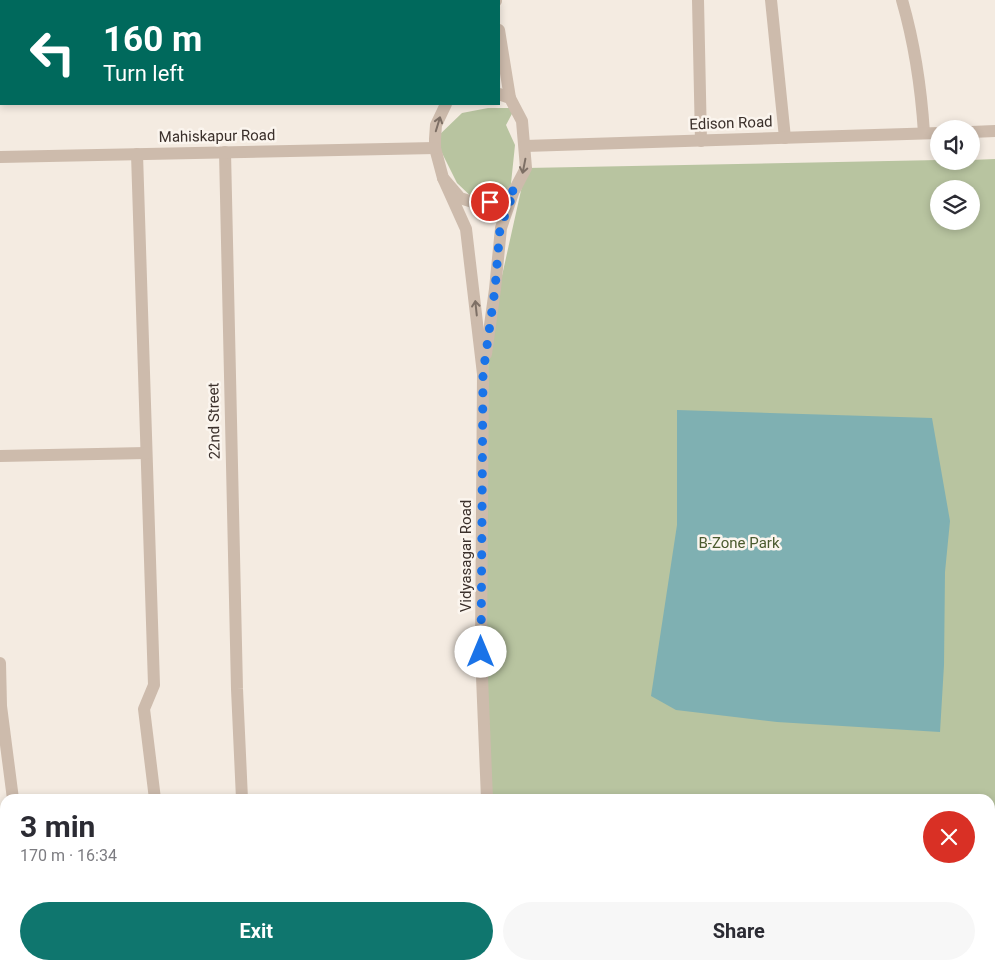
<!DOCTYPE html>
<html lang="en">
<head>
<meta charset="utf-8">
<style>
  body { margin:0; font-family:Roboto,sans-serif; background:#f7f7f7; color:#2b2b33; height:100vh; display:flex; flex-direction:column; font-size:19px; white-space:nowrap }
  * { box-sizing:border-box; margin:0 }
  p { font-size:16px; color:#7c7c81 }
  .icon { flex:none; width:28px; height:28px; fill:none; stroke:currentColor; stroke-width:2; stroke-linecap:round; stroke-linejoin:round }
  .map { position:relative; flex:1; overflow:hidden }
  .side { position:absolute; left:0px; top:794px; width:995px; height:176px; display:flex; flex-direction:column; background:#fff; border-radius:15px 15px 0 0; box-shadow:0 2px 8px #0003 }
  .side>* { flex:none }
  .hud { position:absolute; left:0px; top:0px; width:500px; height:105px; box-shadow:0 2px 8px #0003; background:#00695c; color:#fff; overflow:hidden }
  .buttons { position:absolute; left:930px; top:120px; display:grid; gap:10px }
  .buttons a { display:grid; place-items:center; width:50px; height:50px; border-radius:50%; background:#fff; box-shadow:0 2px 8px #0003; font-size:25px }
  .pin { position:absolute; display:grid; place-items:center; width:42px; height:42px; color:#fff; margin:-21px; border:2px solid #fff; border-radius:50%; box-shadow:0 1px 5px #0007 }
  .me { position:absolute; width:55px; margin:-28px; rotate:0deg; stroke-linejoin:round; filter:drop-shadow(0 0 4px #0008) }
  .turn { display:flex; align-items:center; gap:18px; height:105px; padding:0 20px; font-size:22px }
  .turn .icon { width:65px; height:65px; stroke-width:2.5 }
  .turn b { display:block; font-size:35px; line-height:42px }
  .round { display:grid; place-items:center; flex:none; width:52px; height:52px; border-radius:26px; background:#f7f7f7 }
  .head { display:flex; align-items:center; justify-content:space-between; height:85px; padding:0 20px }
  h1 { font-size:30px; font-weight:700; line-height:38px }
  .cta { display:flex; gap:10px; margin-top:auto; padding:10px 20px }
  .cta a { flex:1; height:58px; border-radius:30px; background:#0f766e; color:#fff; font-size:20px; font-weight:700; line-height:58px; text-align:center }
  .cta a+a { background:#f7f7f7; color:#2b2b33 }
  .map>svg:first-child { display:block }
  .green { fill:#b8c4a0; fill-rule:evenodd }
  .water { fill:#7fb0b2 }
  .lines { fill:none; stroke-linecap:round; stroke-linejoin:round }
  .minor { stroke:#cdbbac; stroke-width:12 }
  .oneway { stroke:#7d6f65 }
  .route { stroke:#1a73e8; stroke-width:9; stroke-dasharray:0 16.2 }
  .labels { text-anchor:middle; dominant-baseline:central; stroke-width:5; stroke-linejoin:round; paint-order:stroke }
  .street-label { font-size:15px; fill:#3b302b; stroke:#fbf5ee }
  .park-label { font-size:15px; fill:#4a5a2e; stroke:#fbf5ee }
</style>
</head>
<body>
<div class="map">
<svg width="995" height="969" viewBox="0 0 995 969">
  <rect width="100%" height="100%" fill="#f4ebe1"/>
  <!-- green -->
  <g class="green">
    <polygon points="488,108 515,108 506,125 515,145 510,193 479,204 457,183 435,139 462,113"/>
    <path d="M995 159V867H990V799H487L482 596 489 334 526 168 939 160 971 161V160ZM939 189H971V221H939Z"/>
  </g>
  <!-- water -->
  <polygon class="water" points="677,410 932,418 950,521 945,572 944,665 940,732 777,722 676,710 651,696 677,525"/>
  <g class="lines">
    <!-- minor -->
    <g class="minor">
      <polyline points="468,0 468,1"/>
      <polyline points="496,0 496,1"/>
      <polyline points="698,0 701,141"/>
      <polyline points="771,0 785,138"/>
      <path d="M902 0C915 45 921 86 924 133"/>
      <polyline points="499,30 510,98"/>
      <polyline points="446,104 436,125 435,139 435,148 443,178 460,198 479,204 501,201 515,189 526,168 522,121 510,98 499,94"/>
      <polyline points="971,132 995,131"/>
      <polyline points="525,146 939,133"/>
      <polyline points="225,152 237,689 242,799"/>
      <polyline points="137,154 154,685 144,709 155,799"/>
      <polyline points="0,157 435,148"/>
      <polyline points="443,178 466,229 483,374 481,652 487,799"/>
      <polyline points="486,354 495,289 501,228 514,190"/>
      <polyline points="0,456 146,453"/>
      <polyline points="0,663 1,706 13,799"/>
      <polyline points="990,899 995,899"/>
      <polyline points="18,965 18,969"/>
      <polyline points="160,965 160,969"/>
      <polyline points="248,965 249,969"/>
      <polyline points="493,965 493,969"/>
      <polyline points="763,965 763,969"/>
      <polyline points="903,965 903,969"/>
      <polyline points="954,965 957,969"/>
    </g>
  </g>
  <!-- one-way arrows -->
  <defs><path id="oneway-shaft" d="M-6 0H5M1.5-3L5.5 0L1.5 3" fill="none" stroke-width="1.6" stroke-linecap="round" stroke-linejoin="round" transform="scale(1.25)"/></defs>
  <g class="oneway">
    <use href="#oneway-shaft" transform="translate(438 124) rotate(-73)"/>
    <use href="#oneway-shaft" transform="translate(524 166) rotate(101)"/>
    <use href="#oneway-shaft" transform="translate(476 308) rotate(-96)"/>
  </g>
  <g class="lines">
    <!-- route -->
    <polyline class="route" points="481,652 483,374 495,289 500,228 515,189 501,201 490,202"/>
  </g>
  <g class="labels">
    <!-- street labels -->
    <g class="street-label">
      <text transform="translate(731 123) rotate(-2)">Edison Road</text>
      <text transform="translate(217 136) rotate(-1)">Mahiskapur Road</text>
      <text transform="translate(214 421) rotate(-91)">22nd Street</text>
      <text transform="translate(466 556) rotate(-90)">Vidyasagar Road</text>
    </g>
    <!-- park labels -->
    <g class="park-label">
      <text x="739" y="543">B-Zone Park</text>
    </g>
  </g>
</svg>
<div class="buttons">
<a><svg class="icon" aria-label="sound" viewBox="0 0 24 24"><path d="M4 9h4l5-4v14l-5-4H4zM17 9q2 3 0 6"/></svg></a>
<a><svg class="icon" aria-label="layers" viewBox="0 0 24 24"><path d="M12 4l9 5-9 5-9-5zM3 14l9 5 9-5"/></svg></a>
</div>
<div class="pin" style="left:490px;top:202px;background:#d93025"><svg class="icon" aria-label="arrive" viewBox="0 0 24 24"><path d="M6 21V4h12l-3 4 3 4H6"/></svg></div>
<svg class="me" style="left:481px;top:652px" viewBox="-20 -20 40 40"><circle r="19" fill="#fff"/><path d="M0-13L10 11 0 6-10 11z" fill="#1a73e8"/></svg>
<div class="hud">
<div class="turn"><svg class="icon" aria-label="left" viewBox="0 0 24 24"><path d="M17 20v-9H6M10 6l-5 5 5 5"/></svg><div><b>160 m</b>Turn left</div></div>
</div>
<section class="side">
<div class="head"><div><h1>3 min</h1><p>170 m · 16:34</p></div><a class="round" style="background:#d93025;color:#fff"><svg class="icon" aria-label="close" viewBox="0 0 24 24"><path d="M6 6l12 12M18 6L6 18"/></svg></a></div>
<div class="cta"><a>Exit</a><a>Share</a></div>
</section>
</div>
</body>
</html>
